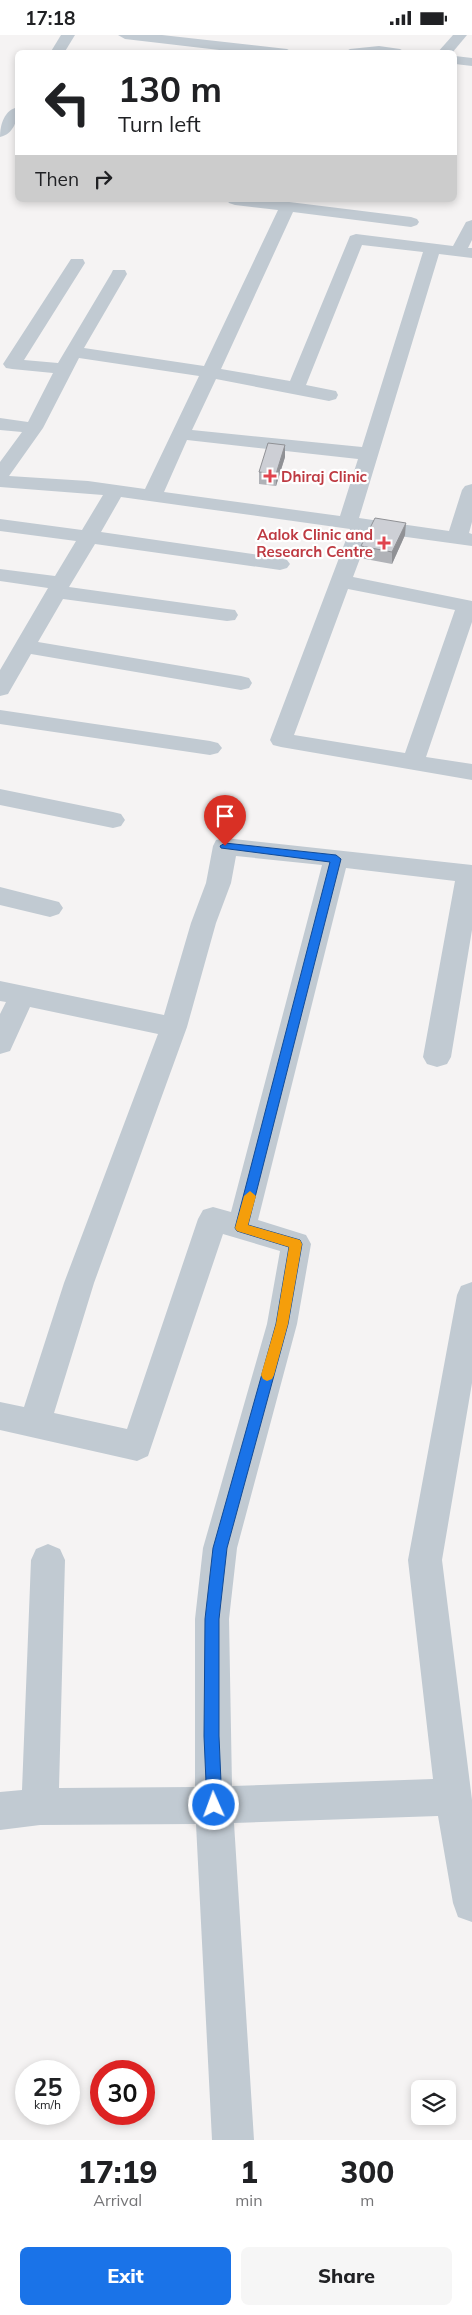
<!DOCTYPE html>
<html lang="en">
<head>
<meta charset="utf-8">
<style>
  body { margin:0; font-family:Mulish,sans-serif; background:#f6f6f6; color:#202124; height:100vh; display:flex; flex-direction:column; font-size:19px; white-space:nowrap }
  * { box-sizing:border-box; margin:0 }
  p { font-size:16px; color:#757577 }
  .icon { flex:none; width:28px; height:28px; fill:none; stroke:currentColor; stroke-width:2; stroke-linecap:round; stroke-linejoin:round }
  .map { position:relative; height:2105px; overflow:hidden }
  .details { display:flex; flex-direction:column; background:#fff; flex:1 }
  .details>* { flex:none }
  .banner { position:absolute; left:15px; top:15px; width:442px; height:152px; border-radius:8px; box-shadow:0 2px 8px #0003; background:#fff; color:#202124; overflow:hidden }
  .controls { position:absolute; left:411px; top:2045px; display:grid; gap:10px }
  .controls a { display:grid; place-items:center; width:45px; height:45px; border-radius:8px; background:#fff; box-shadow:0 2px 8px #0003; font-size:25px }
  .speed { position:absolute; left:15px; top:2025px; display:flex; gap:10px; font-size:25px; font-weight:700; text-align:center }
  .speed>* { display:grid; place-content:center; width:65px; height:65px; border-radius:50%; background:#fff; box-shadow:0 2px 8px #0003; line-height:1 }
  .speed small { font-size:12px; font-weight:400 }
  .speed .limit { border:8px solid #d22; background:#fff; color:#111 }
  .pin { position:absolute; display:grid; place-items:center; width:42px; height:42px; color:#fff; margin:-51px -21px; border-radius:50% 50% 50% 0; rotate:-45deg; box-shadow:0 0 5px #0007 }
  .pin .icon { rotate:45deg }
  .me { position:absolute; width:55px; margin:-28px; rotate:358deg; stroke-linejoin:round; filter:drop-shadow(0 0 4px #0008) }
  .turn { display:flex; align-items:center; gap:18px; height:105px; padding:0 20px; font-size:22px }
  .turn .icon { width:65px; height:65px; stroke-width:2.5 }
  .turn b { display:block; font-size:35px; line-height:42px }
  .then { display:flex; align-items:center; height:48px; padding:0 20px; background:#0003; gap:10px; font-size:19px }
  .eta { display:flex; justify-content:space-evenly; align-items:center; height:85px; text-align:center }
  .eta b { font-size:30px; font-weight:800; line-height:35px }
  .cta { display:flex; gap:10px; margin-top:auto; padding:10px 20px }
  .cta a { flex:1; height:58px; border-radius:8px; background:#1a73e8; color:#fff; font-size:20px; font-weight:800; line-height:58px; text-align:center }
  .cta a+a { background:#f6f6f6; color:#202124 }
  .status { display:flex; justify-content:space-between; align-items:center; height:35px; padding:0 25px; background:#fff; direction:ltr }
  .status svg { height:14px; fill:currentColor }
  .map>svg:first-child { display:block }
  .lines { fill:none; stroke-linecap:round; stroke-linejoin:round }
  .minor { fill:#c1cad2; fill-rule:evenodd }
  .wall { fill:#b0b2b7 }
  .shaded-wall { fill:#909195 }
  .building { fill:#cdcfd5; stroke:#909195 }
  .route { fill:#1a73e8; stroke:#114b97 }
  .slow { fill:#f59e0b }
  .health-dot { fill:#e0444e; stroke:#fff; stroke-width:2 }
  .labels { text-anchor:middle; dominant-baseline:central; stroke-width:4.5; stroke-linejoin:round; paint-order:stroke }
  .far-health-label { font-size:15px; font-weight:bold; fill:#be3a42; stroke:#fff; text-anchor:start }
</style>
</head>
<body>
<div class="status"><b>17:18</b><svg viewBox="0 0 49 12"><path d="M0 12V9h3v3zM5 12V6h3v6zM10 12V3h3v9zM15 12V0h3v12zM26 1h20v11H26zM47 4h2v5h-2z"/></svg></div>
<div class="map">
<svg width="472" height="2105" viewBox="0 0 472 2105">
  <rect width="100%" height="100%" fill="#f5f3f3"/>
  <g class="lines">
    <!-- minor -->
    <g class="minor">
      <polygon points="61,0 75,0 64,18 50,18"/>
      <polygon points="118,0 162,0 287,14 294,18 245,18 125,4"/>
      <polygon points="453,0 467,0 452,18 437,18"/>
      <polygon points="379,11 400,14 407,18 343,18 350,14"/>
      <polygon points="455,21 472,23 472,31 455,29"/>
      <path d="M18 72C18 84 14 99 0 102 0 90 4 75 18 72Z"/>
      <path d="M227 165H273L411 182 417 184 419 187 417 190 411 192 293 177 221 334 290 346 350 201 356 199 453 211 466 187 472 185V205L468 213H472V223L439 219 359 483 449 496 462 455 465 451 472 449V487L469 498 472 499V511L370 497 353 542 472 566V587L426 722 472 729V745L281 712 273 710 270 705 350 494 121 462 101 497 280 523 287 525 290 529 287 533 280 535 95 509 69 552 227 574 235 575 238 580 235 585 227 586 63 564 38 607 241 641 249 643 252 648 249 653 241 655 31 619 8 659 0 661V635L48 553 0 546V534L55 541 76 506 0 496V484L82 495 103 460 0 452V427L22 397 0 395V383L28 387 53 338 12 334 6 333 3 329 71 224H83L85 228 24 325 58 328 111 239 113 235H125L127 239 84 313 204 331 278 175 235 170 229 168ZM362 210 423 217 362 412 192 395 216 344 329 366 336 364 338 360 336 356 306 350ZM79 323 199 341 145 454 88 446 9 441 43 393ZM187 405 358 424 340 481 164 457ZM348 554 455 575 405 718 294 700Z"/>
      <polygon points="0,675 210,706 218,708 222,713 218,718 210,720 0,689"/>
      <polygon points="0,754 113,777 121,779 125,785 121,791 113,793 0,770"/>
      <path d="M225 803 472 830V895L451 1022 447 1029 437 1032 427 1029 423 1022 455 846 346 833 258 1185 306 1200 311 1209 297 1289 237 1513 229 1584 232 1751 433 1744 408 1525 457 1260 461 1251 472 1247V1348L442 1525 472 1765V1887L458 1882 453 1868 438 1781 234 1788 254 2105H212L196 1789 40 1790 0 1795V1757L22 1755 31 1525 36 1514 48 1509 60 1514 65 1525 59 1753 195 1752V1584L203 1513 267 1289 280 1216 223 1199 148 1421 137 1426 0 1395V1367L24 1372 64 1248 158 999 30 972 10 1016 0 1019V979L6 967 0 966V946L164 980 191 888 206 848 213 811 216 805ZM236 821 322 830 231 1177 213 1172 203 1175 198 1184 127 1394 54 1378 94 1248 187 992 216 888 231 848Z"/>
      <polygon points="0,852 59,867 63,873 59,879 50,882 0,870"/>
    </g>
  </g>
  <!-- wall -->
  <g class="wall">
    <polygon points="285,410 285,422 276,451 259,449 259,437"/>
    <polygon points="405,500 392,529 360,523 361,511"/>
  </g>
  <!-- shaded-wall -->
  <g class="shaded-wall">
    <polygon points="285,410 285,422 276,451 276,439"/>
    <polygon points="406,488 405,500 392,529 392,517"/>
  </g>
  <!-- building -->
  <g class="building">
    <polygon points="268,408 285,410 276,439 259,437"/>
    <polygon points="375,483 406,488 392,517 361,511"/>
  </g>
  <!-- route -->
  <polygon class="route" points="225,808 336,820 341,824 248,1190 300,1205 302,1209 288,1289 227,1513 219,1584 219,1701 222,1770 220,1776 214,1778 209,1776 207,1770 204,1701 205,1584 213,1513 276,1289 289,1212 237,1196 235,1193 330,827 221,813 220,811"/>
  <!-- slow -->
  <polygon class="slow" points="250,1156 256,1161 248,1190 300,1205 302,1209 288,1289 274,1340 272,1344 267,1346 263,1344 261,1340 276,1289 289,1212 237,1196 235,1193 244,1161"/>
  <!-- markers -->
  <g class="health-dot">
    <path d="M267.5 433.5h5v5h5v5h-5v5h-5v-5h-5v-5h5z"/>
    <path d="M381.5 500.5h5v5h5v5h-5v5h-5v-5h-5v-5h5z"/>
  </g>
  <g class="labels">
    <!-- far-health labels -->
    <g class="far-health-label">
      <text x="281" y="441">Dhiraj Clinic</text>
      <text x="373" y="499" text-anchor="end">Aalok Clinic and<tspan x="373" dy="17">Research Centre</tspan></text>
    </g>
  </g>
</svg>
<div class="controls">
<a><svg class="icon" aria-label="layers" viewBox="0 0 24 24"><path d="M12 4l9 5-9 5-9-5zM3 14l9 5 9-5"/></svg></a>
</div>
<div class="speed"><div>25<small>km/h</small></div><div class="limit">30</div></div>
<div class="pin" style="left:225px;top:811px;background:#d93025"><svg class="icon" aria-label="arrive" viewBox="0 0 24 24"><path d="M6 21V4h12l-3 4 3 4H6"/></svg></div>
<svg class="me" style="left:214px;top:1770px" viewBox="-20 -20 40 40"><circle r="17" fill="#1a73e8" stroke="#fff" stroke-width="3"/><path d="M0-11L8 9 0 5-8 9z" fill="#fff"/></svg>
<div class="banner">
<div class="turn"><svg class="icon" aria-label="left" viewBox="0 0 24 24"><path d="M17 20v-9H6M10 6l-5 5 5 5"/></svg><div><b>130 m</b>Turn left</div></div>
<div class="then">Then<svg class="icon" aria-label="right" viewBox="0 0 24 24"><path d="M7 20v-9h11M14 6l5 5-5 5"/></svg></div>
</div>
</div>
<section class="details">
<div class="eta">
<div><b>17:19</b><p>Arrival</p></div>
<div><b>1</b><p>min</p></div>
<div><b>300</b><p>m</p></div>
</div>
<div class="cta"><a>Exit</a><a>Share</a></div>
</section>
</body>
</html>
